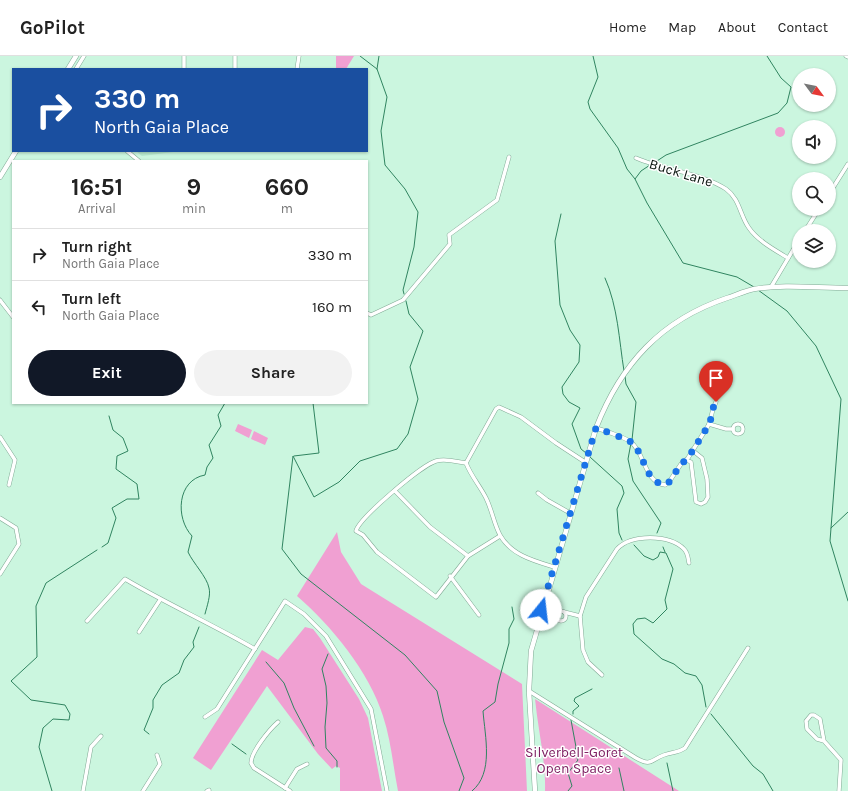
<!DOCTYPE html>
<html lang="en">
<head>
<meta charset="utf-8">
<style>
  body { margin:0; font-family:Karla,sans-serif; background:#f2f2f2; color:#222; height:100vh; display:flex; flex-direction:column; font-size:15px; white-space:nowrap }
  * { box-sizing:border-box; margin:0 }
  p { font-size:13px; color:#767676 }
  .icon { flex:none; width:22px; height:22px; fill:none; stroke:currentColor; stroke-width:2; stroke-linecap:round; stroke-linejoin:round }
  .map { position:relative; flex:1; overflow:hidden }
  .details { position:absolute; left:12px; top:104px; width:356px; height:244px; display:flex; flex-direction:column; background:#fff; border-radius:0px; box-shadow:0 1px 3px #0004 }
  .details>* { flex:none }
  .banner { position:absolute; left:12px; top:12px; width:356px; height:84px; border-radius:0px; box-shadow:0 1px 3px #0004; background:#1a4fa0; color:#fff; overflow:hidden }
  .needle { width:26px; rotate:122deg }
  .fabs { position:absolute; left:792px; top:12px; display:grid; gap:8px }
  .fabs a { display:grid; place-items:center; width:44px; height:44px; border-radius:50%; background:#fff; box-shadow:0 1px 3px #0004; font-size:20px }
  .pin { position:absolute; display:grid; place-items:center; width:34px; height:34px; color:#fff; margin:-41px -17px; border-radius:50% 50% 50% 0; rotate:-45deg; box-shadow:0 0 4px #0007 }
  .pin .icon { rotate:45deg }
  .me { position:absolute; width:44px; margin:-22px; rotate:16deg; stroke-linejoin:round; filter:drop-shadow(0 0 3px #0008) }
  .turn { display:flex; align-items:center; gap:14px; height:84px; padding:0 16px; font-size:18px }
  .turn .icon { width:52px; height:52px; stroke-width:2.5 }
  .turn b { display:block; font-size:28px; line-height:34px }
  .eta { display:flex; justify-content:space-evenly; align-items:center; height:68px; text-align:center }
  .eta b { font-size:24px; font-weight:700; line-height:28px }
  .cta { display:flex; gap:8px; margin-top:auto; padding:8px 16px }
  .cta a { flex:1; height:46px; border-radius:24px; background:#111827; color:#fff; font-size:16px; font-weight:700; line-height:46px; text-align:center }
  .cta a+a { background:#f2f2f2; color:#222 }
  ul { padding:0; list-style:none }
  li { display:flex; align-items:center; gap:12px; height:52px; padding:0 16px; border-top:1px solid #e0e0e0 }
  li div { flex:1 }
  li b { display:block; font-size:15px }
  li em { font-style:normal }
  header { display:flex; align-items:center; gap:24px; box-sizing:border-box; height:56px; padding:0 20px; background:#fff; border-bottom:1px solid #e0e0e0 }
  header strong { font-size:19px }
  nav { display:flex; gap:22px; margin-inline-start:auto; font-size:14px }
  .map>svg:first-child { display:block }
  .built { fill:#b8ebd0 }
  .green { fill:#f0a0d2 }
  .lines { fill:none; stroke-linecap:round; stroke-linejoin:round }
  .stream { stroke:#308460; stroke-width:1 }
  .minor-casing { stroke:#81aa95; stroke-width:4.5 }
  .tertiary-casing { stroke:#81aa95; stroke-width:5.5 }
  .minor { stroke:#fff; stroke-width:3.5 }
  .tertiary { stroke:#fff; stroke-width:4.5 }
  .route { stroke:#1a73e8; stroke-width:7; stroke-dasharray:0 12.6 }
  .labels { text-anchor:middle; dominant-baseline:central; stroke-width:3; stroke-linejoin:round; paint-order:stroke }
  .street-label { font-size:14px; fill:#031009; stroke:#fff }
  .park-label { font-size:14px; fill:#7f2063; stroke:#fff }
</style>
</head>
<body>
<header>
<strong>GoPilot</strong>
<nav><a>Home</a><a>Map</a><a>About</a><a>Contact</a></nav>
</header>
<div class="map">
<svg width="848" height="735" viewBox="0 0 848 735">
  <rect width="100%" height="100%" fill="#cbf6df"/>
  <!-- built -->
  <polygon class="built" points="136,95 181,95 142,100"/>
  <!-- green -->
  <g class="green">
    <polygon points="336,0 354,0 346,13 336,13"/>
    <circle cx="780" cy="76" r="5"/>
    <polygon points="238,368 252,374 249,382 235,375"/>
    <polygon points="254,375 268,382 265,389 251,383"/>
    <path d="M337 476 341 496 361 528 522 628 527 735H398C393 710 391 684 383 660 370 617 331 569 297 540Z"/>
    <polygon points="305,571 313,573 320,582 359,643 368,662 382,735 340,735 340,712 336,710 332,713 318,698 267,630 211,714 193,702 262,594 278,604"/>
    <path d="M535 643 679 735H545C546 705 538 674 535 643Z"/>
  </g>
  <g class="lines">
    <!-- stream -->
    <g class="stream">
      <polyline points="360,0 377,13 387,41 381,75 385,109 405,133 418,156 414,191 403,234 404,238"/>
      <polyline points="593,0 598,21 588,46 590,53 618,92 627,113 635,123"/>
      <polyline points="377,13 379,0"/>
      <polyline points="654,107 666,99 778,57 787,47 791,31 781,22 767,0"/>
      <polyline points="650,109 641,115 635,123 647,147 683,207 737,221 754,231"/>
      <polyline points="561,158 555,185 560,249 570,274 580,289 579,306 562,331 563,338 569,346 580,352 572,368 581,393 586,397"/>
      <path d="M605 222C618 251 619 284 624 315"/>
      <polyline points="758,234 787,255 816,290 841,343 830,485 848,545"/>
      <polyline points="406,245 409,258 423,275 410,311 418,343 408,378 397,393 360,405 339,426 314,441 293,400 282,493 301,518 405,599 437,635 444,666 464,722 459,735"/>
      <polyline points="625,320 626,328 636,346 632,384"/>
      <polyline points="631,387 628,403 633,425 661,467 657,477"/>
      <polyline points="294,400 319,397 313,347"/>
      <polyline points="590,401 622,430 624,437 617,453 619,477 622,484"/>
      <polyline points="831,472 848,456"/>
      <polyline points="634,489 644,500 653,504 658,501 660,496 666,497 673,513 665,544 667,553 653,567 645,562 637,563 633,568 634,578 662,603 674,608 685,617 696,620 702,629 706,651"/>
      <polyline points="102,491 108,487 116,462 112,452 127,443 139,443 137,428 116,413 117,400 128,395 123,382 113,374 109,360"/>
      <polyline points="663,491 665,496"/>
      <path d="M205 558C207 550 211 539 209 532 207 521 193 507 188 496L192 480C175 462 177 424 205 419L207 411 213 402 209 389 221 370 218 359 225 347"/>
      <polyline points="328,598 322,613 326,630 327,647 325,671 326,692 337,705 337,711"/>
      <polyline points="266,606 284,627 294,652 314,690"/>
      <polyline points="573,658 573,655 579,650 574,645 575,642 592,633"/>
      <polyline points="711,658 753,710 763,718 773,735"/>
      <polyline points="149,678 144,674 153,652 153,644 162,629 179,617 184,604 194,591 193,586 199,571"/>
      <polyline points="232,688 246,698"/>
      <polyline points="667,707 673,735"/>
      <polyline points="619,712 624,735"/>
      <polyline points="52,735 39,691 43,672 53,663 69,664 70,658 65,649 31,644 11,625 37,601 36,550 46,527 97,494"/>
      <path d="M472 735C494 717 485 681 483 655L495 646 498 628 509 587V573L514 563 512 551"/>
      <polyline points="568,735 572,730 568,717 578,704 574,697 576,691 571,664"/>
    </g>
    <defs>
      <g id="minor">
        <polyline points="184,0 184,13"/>
        <polyline points="846,0 848,1"/>
        <polyline points="76,13 84,0"/>
        <polyline points="235,13 235,0"/>
        <polyline points="297,13 299,0"/>
        <polyline points="127,95 139,105"/>
        <path d="M636 102C663 114 702 117 726 133 740 143 740 160 749 172 758 185 775 194 788 202"/>
        <polyline points="829,138 848,108"/>
        <polyline points="805,175 819,153"/>
        <polyline points="771,231 799,184"/>
        <polyline points="0,244 13,261"/>
        <polyline points="367,257 371,259 403,244 450,188 449,179 497,144 509,101"/>
        <polyline points="709,368 726,373 733,373"/>
        <circle cx="738" cy="373" r="5"/>
        <path d="M596 372C603 374 626 382 631 386 645 397 644 426 665 429L669 426 681 408 688 402 708 370C713 361 710 356 716 346"/>
        <polyline points="0,381 15,404 9,429"/>
        <polyline points="686,404 691,406 696,446 701,448 705,446 708,441 707,423 702,402 692,394"/>
        <path d="M466 407C457 406 446 402 436 405 422 409 359 462 356 475L363 479 377 496 436 541 468 500 500 480"/>
        <polyline points="395,435 430,471 468,500"/>
        <polyline points="538,437 547,444 570,457"/>
        <polyline points="0,462 16,472 19,488 0,518"/>
        <path d="M554 511C534 505 511 499 500 479 494 468 492 454 486 442 480 430 471 420 466 407L496 353 499 351 521 361 556 387 585 406"/>
        <polyline points="450,520 479,559"/>
        <polyline points="541,554 556,559"/>
        <circle cx="561" cy="560" r="5"/>
        <polyline points="564,556 580,560"/>
        <path d="M87 565 125 523C167 548 212 568 255 593"/>
        <polyline points="139,576 160,544"/>
        <path d="M602 619 588 606 583 594 580 560 586 541 617 493C631 478 669 478 684 493 688 497 688 502 689 507"/>
        <path d="M529 635 636 702C652 711 650 704 664 699 672 696 678 697 685 692L748 592"/>
        <polyline points="205,661 217,653 285,545 304,558 326,580 371,653 387,735"/>
        <path d="M278 666C269 674 251 696 251 707L254 712 290 735"/>
        <polyline points="824,685 817,683 807,673 806,665 811,659 814,659 820,663 824,685 841,704 839,735"/>
        <polyline points="285,732 297,713 307,708"/>
        <polyline points="83,735 91,691 101,680"/>
        <polyline points="143,735 160,708 157,699"/>
        <polyline points="207,735 209,734"/>
      </g>
      <g id="tertiary">
        <polyline points="68,13 76,0"/>
        <polyline points="0,121 16,95"/>
        <path d="M535 735 529 635 531 595 596 372C621 308 661 264 727 242 736 239 745 235 754 233 784 228 817 232 848 232"/>
      </g>
    </defs>
    <!-- minor casing -->
    <use href="#minor" class="minor-casing"/>
    <!-- tertiary casing -->
    <use href="#tertiary" class="tertiary-casing"/>
    <!-- minor -->
    <use href="#minor" class="minor"/>
    <!-- tertiary -->
    <use href="#tertiary" class="tertiary"/>
  </g>
  <g class="lines">
    <!-- route -->
    <path class="route" d="M541 554 596 372C603 374 626 383 631 386 645 397 644 426 665 429L669 426 681 408 688 402 708 370C713 361 710 356 716 346"/>
  </g>
  <g class="labels">
    <!-- street labels -->
    <g class="street-label">
      <text transform="translate(681 117) rotate(17)">Buck Lane</text>
    </g>
    <!-- park labels -->
    <g class="park-label">
      <text x="574" y="696">Silverbell-Goret<tspan x="574" dy="16">Open Space</tspan></text>
    </g>
  </g>
</svg>
<div class="fabs">
<a><svg class="needle" viewBox="-14 -14 28 28"><path d="M0-13l5 13h-10z" fill="#e53935"/><path d="M0 13l5-13h-10z" fill="#767676"/></svg></a>
<a><svg class="icon" aria-label="sound" viewBox="0 0 24 24"><path d="M4 9h4l5-4v14l-5-4H4zM17 9q2 3 0 6"/></svg></a>
<a><svg class="icon" aria-label="search" viewBox="0 0 24 24"><circle cx="10" cy="10" r="6"/><path d="M15 15l6 6"/></svg></a>
<a><svg class="icon" aria-label="layers" viewBox="0 0 24 24"><path d="M12 4l9 5-9 5-9-5zM3 14l9 5 9-5"/></svg></a>
</div>
<div class="pin" style="left:716px;top:346px;background:#d93025"><svg class="icon" aria-label="arrive" viewBox="0 0 24 24"><path d="M6 21V4h12l-3 4 3 4H6"/></svg></div>
<svg class="me" style="left:541px;top:554px" viewBox="-20 -20 40 40"><circle r="19" fill="#fff"/><path d="M0-13L10 11 0 6-10 11z" fill="#1a73e8"/></svg>
<div class="banner">
<div class="turn"><svg class="icon" aria-label="right" viewBox="0 0 24 24"><path d="M7 20v-9h11M14 6l5 5-5 5"/></svg><div><b>330 m</b>North Gaia Place</div></div>
</div>
<section class="details">
<div class="eta">
<div><b>16:51</b><p>Arrival</p></div>
<div><b>9</b><p>min</p></div>
<div><b>660</b><p>m</p></div>
</div>
<ul>
<li><svg class="icon" aria-label="right" viewBox="0 0 24 24"><path d="M7 20v-9h11M14 6l5 5-5 5"/></svg><div><b>Turn right</b><p>North Gaia Place</p></div><em>330 m</em></li>
<li><svg class="icon" aria-label="left" viewBox="0 0 24 24"><path d="M17 20v-9H6M10 6l-5 5 5 5"/></svg><div><b>Turn left</b><p>North Gaia Place</p></div><em>160 m</em></li>
</ul>
<div class="cta"><a>Exit</a><a>Share</a></div>
</section>
</div>
</body>
</html>
